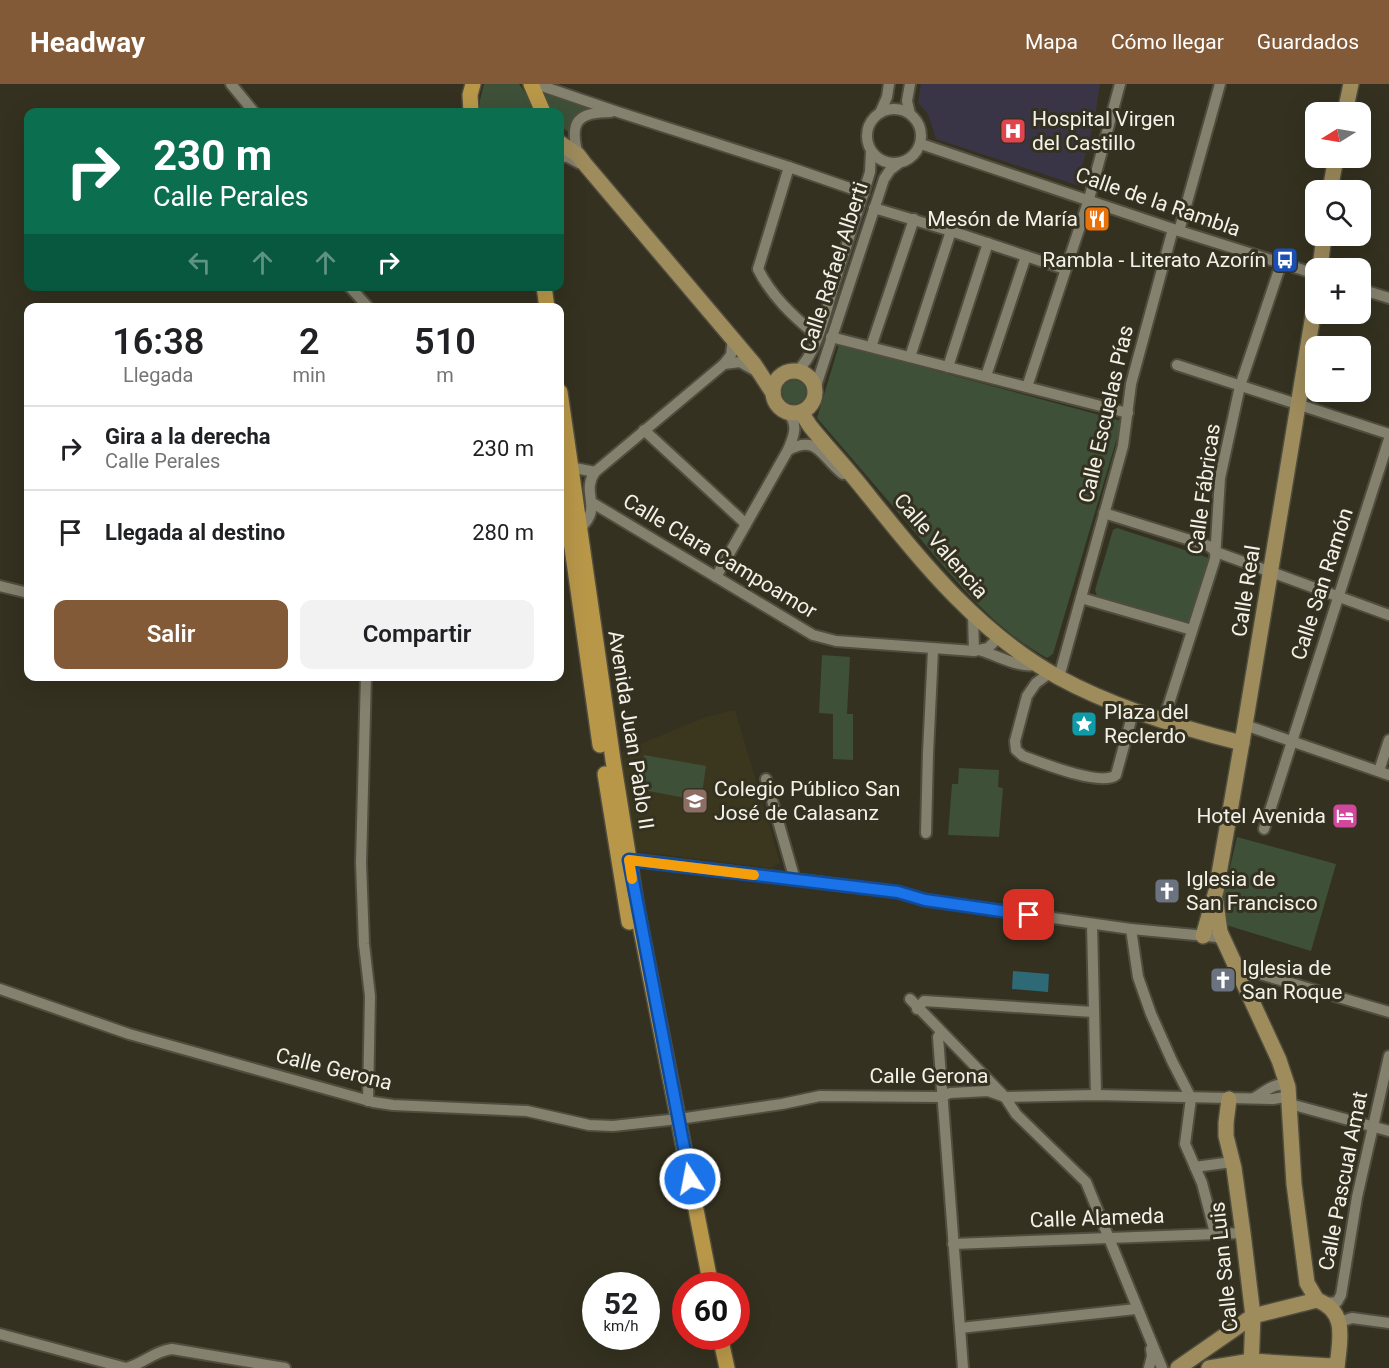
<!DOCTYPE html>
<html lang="es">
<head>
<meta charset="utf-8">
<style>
  body { margin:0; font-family:Roboto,sans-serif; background:#f2f2f2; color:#202124; height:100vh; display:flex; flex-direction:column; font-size:22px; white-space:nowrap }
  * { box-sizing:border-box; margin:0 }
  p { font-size:20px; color:#757577 }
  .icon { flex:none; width:33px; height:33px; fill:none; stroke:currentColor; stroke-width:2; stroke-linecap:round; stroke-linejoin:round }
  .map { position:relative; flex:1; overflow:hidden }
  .drawer { position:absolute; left:24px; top:219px; width:540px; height:378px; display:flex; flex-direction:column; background:#fff; border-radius:12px; box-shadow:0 6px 24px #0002 }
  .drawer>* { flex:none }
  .top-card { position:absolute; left:24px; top:24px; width:540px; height:183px; border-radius:12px; box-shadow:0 6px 24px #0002; background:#0b6e4f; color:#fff; overflow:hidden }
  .needle { width:39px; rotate:259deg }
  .controls { position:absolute; left:1305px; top:18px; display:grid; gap:12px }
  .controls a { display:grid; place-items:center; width:66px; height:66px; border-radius:12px; background:#fff; box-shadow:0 6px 24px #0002; font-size:30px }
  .speed { position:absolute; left:582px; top:1188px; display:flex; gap:12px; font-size:30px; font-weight:700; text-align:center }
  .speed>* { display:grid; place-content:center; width:78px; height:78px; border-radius:50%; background:#fff; box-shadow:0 6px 24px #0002; line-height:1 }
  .speed small { font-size:15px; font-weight:400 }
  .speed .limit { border:9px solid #d22; background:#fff; color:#111 }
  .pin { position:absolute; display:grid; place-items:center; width:51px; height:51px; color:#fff; margin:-26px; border-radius:12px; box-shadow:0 3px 9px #0006 }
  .me { position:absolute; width:66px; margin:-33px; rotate:349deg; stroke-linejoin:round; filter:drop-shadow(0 0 4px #0008) }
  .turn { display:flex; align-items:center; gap:21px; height:126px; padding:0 30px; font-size:27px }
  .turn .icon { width:78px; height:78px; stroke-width:2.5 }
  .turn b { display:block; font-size:42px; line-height:51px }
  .lanes { display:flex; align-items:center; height:57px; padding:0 30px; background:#0003; justify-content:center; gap:30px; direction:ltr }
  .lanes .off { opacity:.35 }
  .eta { display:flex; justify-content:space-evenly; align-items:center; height:102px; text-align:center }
  .eta b { font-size:36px; font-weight:600; line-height:42px }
  .cta { display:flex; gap:12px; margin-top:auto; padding:12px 30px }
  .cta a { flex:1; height:69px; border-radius:12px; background:#825a37; color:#fff; font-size:24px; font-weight:600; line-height:69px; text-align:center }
  .cta a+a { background:#f2f2f2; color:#202124 }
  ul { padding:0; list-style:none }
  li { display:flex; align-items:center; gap:18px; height:84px; padding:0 30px; border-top:2px solid #e0e0e0 }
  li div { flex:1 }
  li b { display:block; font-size:22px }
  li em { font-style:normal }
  header { display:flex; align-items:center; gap:36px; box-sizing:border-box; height:84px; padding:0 30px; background:#825a37; color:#fff }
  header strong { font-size:28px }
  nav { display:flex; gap:33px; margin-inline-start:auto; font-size:21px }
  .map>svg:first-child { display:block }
  .built { fill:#3b371f }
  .medical { fill:#3a3546 }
  .green { fill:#3e5038 }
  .water { fill:#2d6a76 }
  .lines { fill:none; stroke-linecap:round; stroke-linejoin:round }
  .minor-casing { stroke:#504d3f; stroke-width:14 }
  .secondary-casing { stroke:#504d3f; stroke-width:18 }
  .primary-casing { stroke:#504d3f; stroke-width:18 }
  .minor { stroke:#84816e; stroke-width:10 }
  .secondary { stroke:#9e8c5c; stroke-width:15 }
  .primary { stroke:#b89749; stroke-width:15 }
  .route-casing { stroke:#114b97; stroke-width:15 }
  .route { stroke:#1a73e8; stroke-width:10 }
  .slow { stroke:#f59e0b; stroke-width:10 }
  .labels { text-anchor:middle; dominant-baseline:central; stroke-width:6; stroke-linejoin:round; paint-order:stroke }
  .poi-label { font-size:21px; fill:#f4f2e8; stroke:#343120; text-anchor:start }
  .street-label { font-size:21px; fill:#f4f2e8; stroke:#343120 }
</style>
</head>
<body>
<header>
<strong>Headway</strong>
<nav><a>Mapa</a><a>Cómo llegar</a><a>Guardados</a></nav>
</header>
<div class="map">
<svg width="1389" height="1284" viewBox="0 0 1389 1284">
  <rect width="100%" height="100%" fill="#343120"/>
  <!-- built -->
  <polygon class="built" points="735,626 780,779 771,784 635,767 621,668 706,633"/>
  <!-- medical -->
  <polygon class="medical" points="921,0 1100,0 1094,39 1077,101 936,55 928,30 918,19"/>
  <!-- green -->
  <g class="green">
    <polygon points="484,0 519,0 530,16 532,28 480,28 480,16"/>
    <polygon points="545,8 601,25 577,32 570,42 570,49 560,42 560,28 549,28"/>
    <path d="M839 261 1122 337 1053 570 1047 574C994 545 957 498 918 452 885 413 851 373 817 334Z"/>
    <circle cx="794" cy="308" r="12"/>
    <polygon points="1117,444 1209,474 1189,538 1170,534 1097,512 1095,506 1113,446"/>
    <polygon points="822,571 850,573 847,630 853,630 853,676 833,675 833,630 819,629"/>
    <polygon points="644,671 706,682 701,717 638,705"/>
    <polygon points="959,684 999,686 998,703 1003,704 999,753 948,751 952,700 958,700"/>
    <polygon points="1237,753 1336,780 1311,867 1226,841 1222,818"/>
  </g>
  <!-- water -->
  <polygon class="water" points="1013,887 1049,890 1048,908 1012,905"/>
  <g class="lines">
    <defs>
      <g id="minor">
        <polyline points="231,0 254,28"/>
        <polyline points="536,0 618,28 789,83 864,109"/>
        <circle cx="894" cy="52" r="27"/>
        <polyline points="880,29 887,13 889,0"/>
        <polyline points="910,30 907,17 910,0"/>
        <polyline points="921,60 1173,145 1316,190"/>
        <path d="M578 71C569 38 577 28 611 28"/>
        <polyline points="560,72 568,73 579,79"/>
        <path d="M789 83 758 185C771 212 794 233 817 252"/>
        <polyline points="874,124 951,147 1065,185"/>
        <polyline points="1179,147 1220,0"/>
        <polyline points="349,202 369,224"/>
        <polyline points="1360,205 1389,214"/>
        <polyline points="831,253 1128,329"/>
        <polyline points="871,263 914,135"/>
        <polyline points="910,273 951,147"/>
        <polyline points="724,280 740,278 754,286"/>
        <polyline points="1177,281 1389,350"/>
        <polyline points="948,283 988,159"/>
        <path d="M797 287C818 269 826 225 835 198 846 162 859 125 870 88L871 67"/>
        <polyline points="986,292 1026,172"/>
        <polyline points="1027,303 1089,115 1120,0"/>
        <polyline points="815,305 884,95 890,86 899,79"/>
        <polyline points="644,346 746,440"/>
        <path d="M788 366C818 350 821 373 843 390"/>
        <polyline points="565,382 595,388 724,280 731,271 733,255"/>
        <polyline points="591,418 813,551 836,557 974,567 988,564 1000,552"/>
        <polyline points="1104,429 1209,462 1216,468 1389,531"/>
        <path d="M580 444C604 424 580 409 595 388"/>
        <polyline points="560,461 570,455"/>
        <path d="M716 493 788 366C794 352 799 340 787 328"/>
        <polyline points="0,502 28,509"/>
        <polyline points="1081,514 1192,546"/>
        <polyline points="973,531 974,567"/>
        <path d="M982 567C999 572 1022 586 1039 580"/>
        <path d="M1051 588 1036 599 1027 612 1015 657 1016 666 1023 672C1042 679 1101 703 1116 691L1134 625"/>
        <polyline points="366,592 361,779 364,860 370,912 368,1017"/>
        <polyline points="1059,593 1123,362 1131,300 1173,145"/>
        <polyline points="1164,635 1215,475 1220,394 1240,302 1281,180"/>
        <polyline points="1245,641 1389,691"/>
        <polyline points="1379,687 1389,656"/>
        <polyline points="766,695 795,796"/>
        <polyline points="1264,745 1389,355"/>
        <polyline points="926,749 928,669 933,566"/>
        <polyline points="629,775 898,808 925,816 1131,845 1217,853 1224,858"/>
        <polyline points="1092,840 1096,1011"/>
        <polyline points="1131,845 1138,893 1151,930 1172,977 1191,1014 1185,1060 1202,1099 1215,1149"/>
        <polyline points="1238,888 1243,885 1389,928"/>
        <polyline points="0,905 129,950 373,1018 393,1021 527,1027 589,1041 613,1042 669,1036"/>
        <polyline points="910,915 1005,1013 1016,1030 1086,1098 1162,1284"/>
        <polyline points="917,925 924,917 1093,928"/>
        <polyline points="941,948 938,953 963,1284"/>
        <path d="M1254 1014C1265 1008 1276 996 1288 1003"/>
        <polyline points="1290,1020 1389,1047"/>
        <polyline points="679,1035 782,1020 820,1012 941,1013 950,1009 988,1007 1005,1013 1096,1011 1273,1015 1285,1013 1289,1008"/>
        <polyline points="1195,1083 1232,1078"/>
        <polyline points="953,1160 1243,1149"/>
        <polyline points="1326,1219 1337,1218 1341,1211 1357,1113 1389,972"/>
        <polyline points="1340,1238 1352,1234 1389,1239"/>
        <polyline points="960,1244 1136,1225"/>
        <path d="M0 1250 126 1284C143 1280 154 1267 172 1265L285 1284"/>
        <polyline points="1149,1284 1152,1272 1151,1265"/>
      </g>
      <g id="secondary">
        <polyline points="1345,28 1351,0"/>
        <polyline points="560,59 578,71 584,79 754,280 773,309"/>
        <polyline points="1330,106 1336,74"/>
        <polyline points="1320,184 1324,152"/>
        <circle cx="794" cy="308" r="21"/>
        <path d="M801 328 810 342C826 362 844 381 860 401 919 474 974 546 1058 593 1113 623 1181 644 1242 659"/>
        <polyline points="1216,818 1220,848 1279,976 1288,1003 1294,1100 1307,1199 1317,1216"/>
        <polyline points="1203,852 1216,807 1245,641 1316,213"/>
        <polyline points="1229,1015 1226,1039 1226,1052 1234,1084 1243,1149 1253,1232 1251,1284"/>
        <path d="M1178 1284 1253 1232 1317 1216C1349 1228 1339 1258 1337 1284"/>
        <polyline points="1209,1284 1251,1277 1331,1282 1337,1279"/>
      </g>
      <g id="primary">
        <polyline points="531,0 543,28"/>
        <polyline points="471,28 470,11 473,0"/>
        <polyline points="544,202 547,224"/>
        <polyline points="560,308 613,676 637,825 711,1202"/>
        <polyline points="560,379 600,661"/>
        <polyline points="605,690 629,838"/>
        <polyline points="720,1252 727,1284"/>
      </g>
    </defs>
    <!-- minor casing -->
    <use href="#minor" class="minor-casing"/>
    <!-- secondary casing -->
    <use href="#secondary" class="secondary-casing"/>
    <!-- primary casing -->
    <use href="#primary" class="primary-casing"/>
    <!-- minor -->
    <use href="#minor" class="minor"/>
    <!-- secondary -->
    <use href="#secondary" class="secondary"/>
    <!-- primary -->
    <use href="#primary" class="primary"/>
  </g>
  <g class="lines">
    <defs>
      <polyline id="route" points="690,1095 629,776 898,808 925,816 1029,831"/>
    </defs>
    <!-- route casing -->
    <use href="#route" class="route-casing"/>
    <!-- route -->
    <use href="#route" class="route"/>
    <!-- slow -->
    <polyline class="slow" points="632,795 629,776 754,791"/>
  </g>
  <!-- icons -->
  <defs>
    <symbol id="hospital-square" viewBox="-11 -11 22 22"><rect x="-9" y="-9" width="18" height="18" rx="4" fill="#e0444e" stroke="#343120"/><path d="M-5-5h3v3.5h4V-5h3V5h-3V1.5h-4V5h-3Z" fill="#fff"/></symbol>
    <symbol id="restaurant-square" viewBox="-11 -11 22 22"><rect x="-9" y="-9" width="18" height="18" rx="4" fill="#e8710a" stroke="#343120"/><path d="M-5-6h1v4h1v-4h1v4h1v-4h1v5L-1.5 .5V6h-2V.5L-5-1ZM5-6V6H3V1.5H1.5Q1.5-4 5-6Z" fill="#fff"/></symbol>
    <symbol id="bus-square" viewBox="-11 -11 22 22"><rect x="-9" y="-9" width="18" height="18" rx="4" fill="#1a4fb4" stroke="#343120"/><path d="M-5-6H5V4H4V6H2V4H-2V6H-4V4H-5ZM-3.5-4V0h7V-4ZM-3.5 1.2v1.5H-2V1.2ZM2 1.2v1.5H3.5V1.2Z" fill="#fff"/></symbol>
    <symbol id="sight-square" viewBox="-11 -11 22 22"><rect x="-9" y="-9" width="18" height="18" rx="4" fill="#0f9aa8" stroke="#343120"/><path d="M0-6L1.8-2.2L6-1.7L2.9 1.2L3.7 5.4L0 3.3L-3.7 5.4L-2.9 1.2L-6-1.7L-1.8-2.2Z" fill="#fff"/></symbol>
    <symbol id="school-square" viewBox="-11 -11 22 22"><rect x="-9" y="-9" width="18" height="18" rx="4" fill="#8d6e63" stroke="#343120"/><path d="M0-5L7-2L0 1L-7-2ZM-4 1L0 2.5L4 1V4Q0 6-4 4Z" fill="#fff"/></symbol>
    <symbol id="hotel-square" viewBox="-11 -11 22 22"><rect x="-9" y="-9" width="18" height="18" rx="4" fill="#d1479c" stroke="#343120"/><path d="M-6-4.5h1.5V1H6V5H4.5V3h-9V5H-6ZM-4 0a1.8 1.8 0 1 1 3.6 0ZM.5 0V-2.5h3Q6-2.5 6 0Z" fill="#fff"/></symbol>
    <symbol id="church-square" viewBox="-11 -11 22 22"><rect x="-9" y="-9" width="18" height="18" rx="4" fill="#6b7280" stroke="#343120"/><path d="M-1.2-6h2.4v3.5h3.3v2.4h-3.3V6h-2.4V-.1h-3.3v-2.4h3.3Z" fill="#fff"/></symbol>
  </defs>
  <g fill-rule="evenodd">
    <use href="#hospital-square" x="998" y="32" width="30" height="30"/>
    <use href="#restaurant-square" x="1082" y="120" width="30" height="30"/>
    <use href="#bus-square" x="1270" y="161" width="30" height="30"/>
    <use href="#sight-square" x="1069" y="625" width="30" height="30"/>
    <use href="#school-square" x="680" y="702" width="30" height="30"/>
    <use href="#hotel-square" x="1330" y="717" width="30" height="30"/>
    <use href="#church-square" x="1152" y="792" width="30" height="30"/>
    <use href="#church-square" x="1208" y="881" width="30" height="30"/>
  </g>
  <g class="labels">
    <!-- poi labels -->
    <g class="poi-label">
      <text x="1032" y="35">Hospital Virgen<tspan x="1032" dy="24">del Castillo</tspan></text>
      <text x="1078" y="135" text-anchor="end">Mesón de María</text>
      <text x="1266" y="176" text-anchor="end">Rambla - Literato Azorín</text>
      <text x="1104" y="628">Plaza del<tspan x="1104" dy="24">Reclerdo</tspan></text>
      <text x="714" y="705">Colegio Público San<tspan x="714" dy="24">José de Calasanz</tspan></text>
      <text x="1326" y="732" text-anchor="end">Hotel Avenida</text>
      <text x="1186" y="795">Iglesia de<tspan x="1186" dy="24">San Francisco</tspan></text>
      <text x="1242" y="884">Iglesia de<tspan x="1242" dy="24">San Roque</tspan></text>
    </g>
    <!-- street labels -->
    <g class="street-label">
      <text transform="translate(1158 118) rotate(19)">Calle de la Rambla</text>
      <text transform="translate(834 183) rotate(-72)">Calle Rafael Alberti</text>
      <text transform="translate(1106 330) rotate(-77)">Calle Escuelas Pías</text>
      <text transform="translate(1204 405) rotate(-82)">Calle Fábricas</text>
      <text transform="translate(941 462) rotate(49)">Calle Valencia</text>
      <text transform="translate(720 472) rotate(31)">Calle Clara Campoamor</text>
      <text transform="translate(1322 500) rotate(-72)">Calle San Ramón</text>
      <text transform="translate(1246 507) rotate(-81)">Calle Real</text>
      <text transform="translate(631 646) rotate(81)">Avenida Juan Pablo II</text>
      <text transform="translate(334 985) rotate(14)">Calle Gerona</text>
      <text x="929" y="992">Calle Gerona</text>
      <text transform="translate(1343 1097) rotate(-79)">Calle Pascual Amat</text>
      <text transform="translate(1097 1134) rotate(-2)">Calle Alameda</text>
      <text transform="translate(1224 1183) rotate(-96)">Calle San Luis</text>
    </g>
  </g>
</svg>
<div class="controls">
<a><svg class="needle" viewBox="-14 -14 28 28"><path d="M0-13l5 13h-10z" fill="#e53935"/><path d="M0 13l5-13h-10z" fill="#757577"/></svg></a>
<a><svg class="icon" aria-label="search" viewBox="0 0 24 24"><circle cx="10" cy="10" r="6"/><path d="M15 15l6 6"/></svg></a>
<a>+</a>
<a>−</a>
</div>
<div class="speed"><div>52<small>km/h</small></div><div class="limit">60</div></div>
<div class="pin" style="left:1029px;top:831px;background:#d93025"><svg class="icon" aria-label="arrive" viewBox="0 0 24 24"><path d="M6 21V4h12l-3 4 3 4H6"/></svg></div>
<svg class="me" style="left:690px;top:1095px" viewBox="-20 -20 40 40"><circle r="17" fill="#1a73e8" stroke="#fff" stroke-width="3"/><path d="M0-11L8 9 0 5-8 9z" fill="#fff"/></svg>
<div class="top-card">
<div class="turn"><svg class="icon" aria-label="right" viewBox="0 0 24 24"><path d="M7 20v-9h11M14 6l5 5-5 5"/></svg><div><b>230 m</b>Calle Perales</div></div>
<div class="lanes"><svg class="icon off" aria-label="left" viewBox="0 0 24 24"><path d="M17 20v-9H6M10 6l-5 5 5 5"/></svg><svg class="icon off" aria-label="ahead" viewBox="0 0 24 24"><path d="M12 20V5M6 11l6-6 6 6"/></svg><svg class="icon off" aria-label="ahead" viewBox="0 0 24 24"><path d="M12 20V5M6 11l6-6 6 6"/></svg><svg class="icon" aria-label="right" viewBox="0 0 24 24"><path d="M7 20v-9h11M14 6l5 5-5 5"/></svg></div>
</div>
<section class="drawer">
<div class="eta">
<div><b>16:38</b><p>Llegada</p></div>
<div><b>2</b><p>min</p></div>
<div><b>510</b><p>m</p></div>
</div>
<ul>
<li><svg class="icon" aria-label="right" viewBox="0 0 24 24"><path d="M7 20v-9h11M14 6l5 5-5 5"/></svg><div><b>Gira a la derecha</b><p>Calle Perales</p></div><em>230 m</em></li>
<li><svg class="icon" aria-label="arrive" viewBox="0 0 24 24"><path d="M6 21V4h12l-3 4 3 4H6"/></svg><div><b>Llegada al destino</b></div><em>280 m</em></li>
</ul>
<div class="cta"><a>Salir</a><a>Compartir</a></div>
</section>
</div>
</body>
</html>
